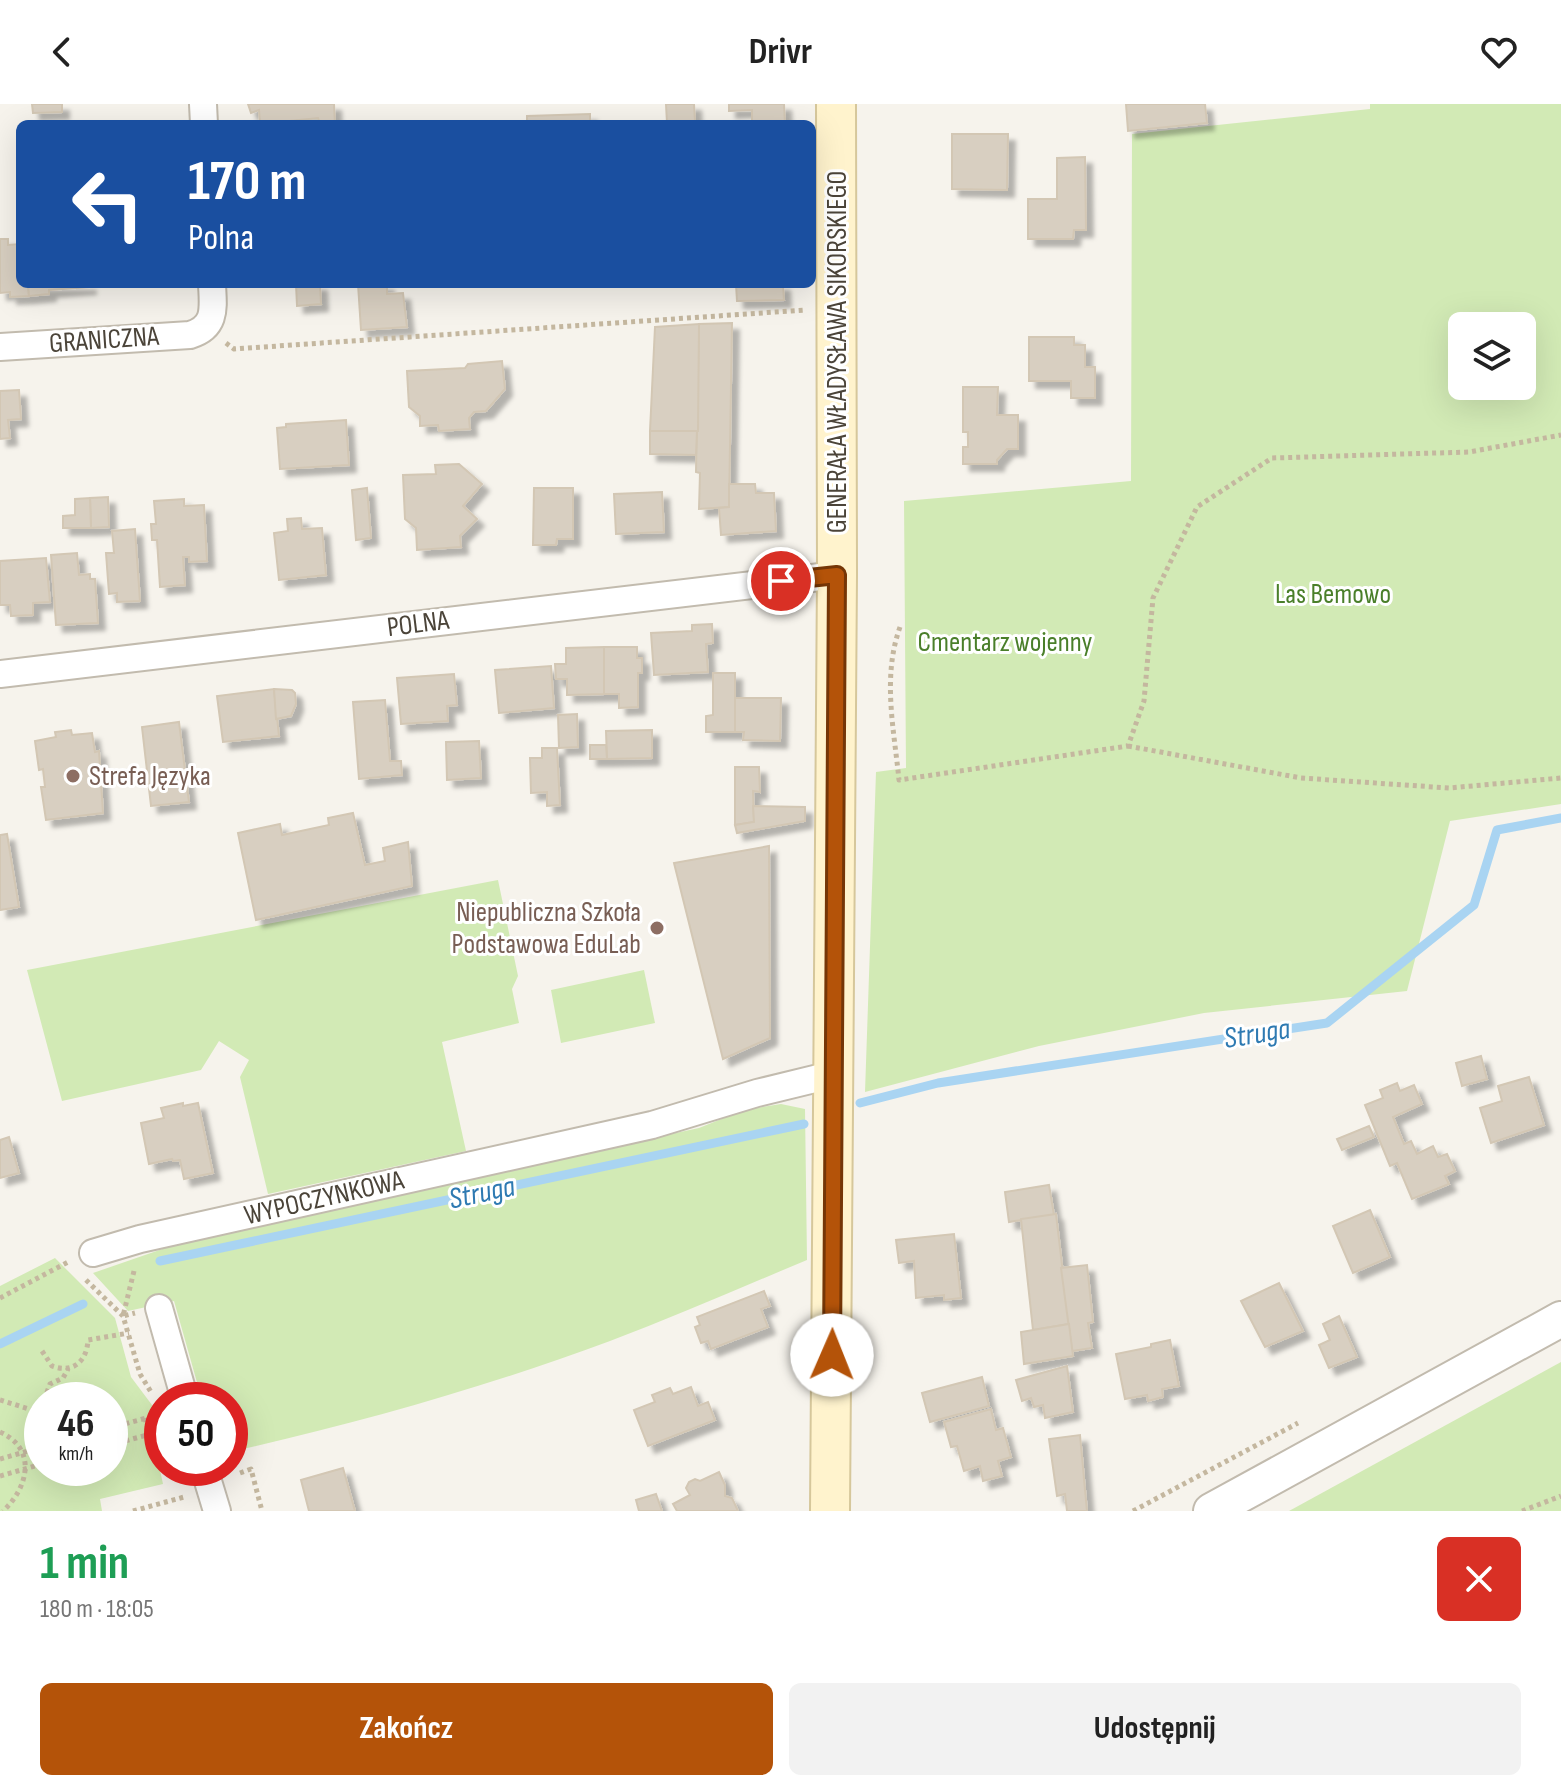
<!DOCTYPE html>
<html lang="pl">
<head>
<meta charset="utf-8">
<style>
  body { margin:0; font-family:"Sofia Sans Condensed",sans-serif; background:#f2f2f2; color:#222; height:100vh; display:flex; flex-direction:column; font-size:30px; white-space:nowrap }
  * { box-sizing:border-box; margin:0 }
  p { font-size:26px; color:#767676 }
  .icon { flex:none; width:44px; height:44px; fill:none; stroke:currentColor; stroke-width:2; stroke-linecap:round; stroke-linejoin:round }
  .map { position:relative; height:1407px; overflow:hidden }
  .drawer { display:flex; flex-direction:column; background:#fff; flex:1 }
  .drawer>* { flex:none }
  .banner { position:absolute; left:16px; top:16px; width:800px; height:168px; border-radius:12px; box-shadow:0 8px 32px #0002; background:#1a4fa0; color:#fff; overflow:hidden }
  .fabs { position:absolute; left:1448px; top:208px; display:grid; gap:16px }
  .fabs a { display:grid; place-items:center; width:88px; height:88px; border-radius:12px; background:#fff; box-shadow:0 8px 32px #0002; font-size:40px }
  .speed { position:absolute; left:24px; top:1278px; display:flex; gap:16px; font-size:40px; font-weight:700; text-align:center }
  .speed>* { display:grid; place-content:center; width:104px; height:104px; border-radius:50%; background:#fff; box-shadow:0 8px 32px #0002; line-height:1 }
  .speed small { font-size:20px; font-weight:400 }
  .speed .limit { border:12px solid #d22; background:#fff; color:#111 }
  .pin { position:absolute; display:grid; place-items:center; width:68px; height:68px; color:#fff; margin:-34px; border:4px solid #fff; border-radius:50%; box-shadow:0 2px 8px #0007 }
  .me { position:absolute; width:88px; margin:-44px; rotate:1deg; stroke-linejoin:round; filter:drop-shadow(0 0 6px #0008) }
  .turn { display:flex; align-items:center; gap:28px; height:168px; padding:0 40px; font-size:36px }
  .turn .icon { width:104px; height:104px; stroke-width:2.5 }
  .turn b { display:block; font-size:56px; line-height:68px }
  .round { display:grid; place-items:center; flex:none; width:84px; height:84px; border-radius:12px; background:#f2f2f2 }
  .head { display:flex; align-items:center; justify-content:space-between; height:136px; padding:0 40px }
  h1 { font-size:48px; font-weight:700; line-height:60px; color:#1e9e55 }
  .action { display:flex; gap:16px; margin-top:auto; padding:16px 40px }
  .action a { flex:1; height:92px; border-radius:12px; background:#b45309; color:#fff; font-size:32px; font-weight:700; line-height:92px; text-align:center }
  .action a+a { background:#f2f2f2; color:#222 }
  header { display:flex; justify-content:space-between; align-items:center; height:104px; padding:0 40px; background:#fff; font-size:36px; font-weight:700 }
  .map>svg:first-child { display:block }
  .green { fill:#d2eab5; fill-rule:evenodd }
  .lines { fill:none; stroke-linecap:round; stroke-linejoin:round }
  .stream { stroke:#a9d4f2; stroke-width:9 }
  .building { fill:#d8cfc1; stroke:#d3c7b4; stroke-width:2; filter:url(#shadow) }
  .minor-casing { stroke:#c2bbae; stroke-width:30 }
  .tertiary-casing { stroke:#c2bbae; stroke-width:38 }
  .secondary-casing { stroke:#d6c79b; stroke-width:42 }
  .path { stroke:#c4b79f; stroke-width:5; stroke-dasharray:4 4; stroke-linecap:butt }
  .minor { stroke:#fff; stroke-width:26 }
  .tertiary { stroke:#fff; stroke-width:34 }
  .secondary { stroke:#fff3cd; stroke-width:38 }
  .route-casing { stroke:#753606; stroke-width:20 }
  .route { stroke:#b45309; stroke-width:14 }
  .education-dot { fill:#8d6e63; stroke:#fff; stroke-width:3 }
  .labels { text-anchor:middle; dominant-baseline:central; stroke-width:6; stroke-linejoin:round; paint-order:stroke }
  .street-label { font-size:28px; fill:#4b4439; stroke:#fff }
  .park-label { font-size:28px; fill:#4a7f2a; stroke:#fff }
  .education-label { font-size:28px; fill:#785e54; stroke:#fff; text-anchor:start }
  .water-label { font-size:30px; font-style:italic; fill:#2e7ab2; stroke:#fff }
</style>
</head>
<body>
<header><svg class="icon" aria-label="back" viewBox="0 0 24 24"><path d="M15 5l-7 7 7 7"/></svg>Drivr<svg class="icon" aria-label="heart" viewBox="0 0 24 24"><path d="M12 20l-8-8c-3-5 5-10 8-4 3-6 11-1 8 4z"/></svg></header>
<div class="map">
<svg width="1561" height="1407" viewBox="0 0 1561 1407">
  <defs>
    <filter id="shadow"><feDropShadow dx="7" dy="7" stdDeviation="2" flood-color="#0004"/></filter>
  </defs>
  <rect width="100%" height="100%" fill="#f6f3ec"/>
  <!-- green -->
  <g class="green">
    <path d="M1370 0H1561V700L1450 717 1407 887 1204 909 1039 942 865 988 876 668 906 664 904 397 1131 377 1132 30 1370 5ZM1462 222H1522V282H1462Z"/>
    <polygon points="498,776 518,872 512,885 519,919 442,938 466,1047 268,1090 240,973 249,956 219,937 201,966 62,997 27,866"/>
    <polygon points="644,866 655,919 561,939 551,886"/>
    <path d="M781 1000 805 1005 807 1156C742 1183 676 1212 610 1237 486 1283 358 1319 230 1348V1296H202L174 1197 128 1207 93 1169 174 1141 274 1115 699 1024 744 1006Z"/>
    <path d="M55 1154 115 1214 131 1273 152 1301 162 1347V1350L157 1352 163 1380 100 1395 102 1407H0V1182ZM110 1296V1364H42V1296Z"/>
    <polygon points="1561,1258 1561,1407 1289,1407"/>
  </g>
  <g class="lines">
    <!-- stream -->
    <g class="stream">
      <polyline points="860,999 938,979 1327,919 1474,801 1497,726 1561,714"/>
      <polyline points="160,1157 804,1020"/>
      <polyline points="0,1240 83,1200"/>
    </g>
  </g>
  <!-- building -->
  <g class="building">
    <polygon points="32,0 62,0 62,8 33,9"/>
    <polygon points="248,0 334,0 335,20 320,20 318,14 260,20 259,6 251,9"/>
    <polygon points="666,0 694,0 695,17 667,19"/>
    <polygon points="729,0 784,0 785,20 752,20 752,6 729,7"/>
    <polygon points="1126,0 1205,0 1207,19 1128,27"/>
    <polygon points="590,10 590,20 527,20 527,12"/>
    <polygon points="952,30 1008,30 1007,86 952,85"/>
    <polygon points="1085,53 1086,126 1074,126 1073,135 1028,135 1028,95 1057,95 1057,54"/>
    <polygon points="0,135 8,135 8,141 20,140 20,180 28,180 29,192 10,193 10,188 0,189"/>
    <polygon points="28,180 89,180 89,183 49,186 49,190 29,192"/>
    <polygon points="296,180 320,180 321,200 297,202"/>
    <polygon points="358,180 387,180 387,190 403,189 407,223 361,226"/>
    <polygon points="736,180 783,180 784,196 737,197"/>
    <polygon points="732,219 729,403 699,405 700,369 696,368 699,220"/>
    <polygon points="699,220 698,327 650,327 655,223"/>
    <polygon points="1029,233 1074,233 1074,241 1085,241 1085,263 1095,263 1095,294 1071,294 1071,277 1029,277"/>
    <polygon points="502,257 505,285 486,307 474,308 469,314 470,325 439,327 438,321 420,322 420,312 409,303 407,267 465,264 468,260"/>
    <polygon points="963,283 998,283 997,311 1018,311 1018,345 1007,345 997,356 997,360 963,360 963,343 968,343 968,328 963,328"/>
    <polygon points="19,286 21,315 8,316 10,334 0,335 0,287"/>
    <polygon points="346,316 349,361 280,365 277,324 286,323 286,320"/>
    <polygon points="650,327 697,327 696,351 650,350"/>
    <polygon points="459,360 482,380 463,402 477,415 460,432 461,443 417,446 416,424 405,415 403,371 436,370 435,361"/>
    <polygon points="729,380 755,380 756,389 774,389 776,427 721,431 719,404 729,403"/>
    <polygon points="367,384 371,434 356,436 352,386"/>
    <polygon points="534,384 573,384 573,435 557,435 556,441 533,441"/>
    <polygon points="662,388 664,428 616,430 614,390"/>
    <polygon points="108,393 109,423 91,424 90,394"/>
    <polygon points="90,394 91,424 63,424 63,412 75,411 75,395"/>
    <polygon points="184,395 184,402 204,401 207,457 189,458 189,453 183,453 185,481 160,483 157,436 152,436 151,420 156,420 154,397"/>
    <polygon points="301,414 302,425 322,424 326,471 279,476 274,429 288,427 287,415"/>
    <polygon points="135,425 140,497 117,498 117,489 109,490 106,449 114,449 112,427"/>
    <polygon points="77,449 79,471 90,470 90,475 95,475 98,519 56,521 51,451"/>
    <polygon points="46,454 50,498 33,499 33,511 11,512 10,501 0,501 0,457"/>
    <polygon points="712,520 713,539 706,540 708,568 654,571 651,529 692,527 692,521"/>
    <polygon points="604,543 604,590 567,591 567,575 556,575 555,560 566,560 566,544"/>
    <polygon points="604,543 637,543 637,554 642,554 642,569 638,569 638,603 619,604 619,590 604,590"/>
    <polygon points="551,562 554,604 499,609 495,566"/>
    <polygon points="713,569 735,569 735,628 706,628 706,612 713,611"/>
    <polygon points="454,570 457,601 447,602 448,617 401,620 397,574"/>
    <polygon points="274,585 279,632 223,638 217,592"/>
    <polygon points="274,585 292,586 295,589 296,600 291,612 276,615"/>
    <polygon points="735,594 781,594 780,637 743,636 744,628 735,628"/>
    <polygon points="385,596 390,657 401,657 402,671 359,675 353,598"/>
    <polygon points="577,610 578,643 559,644 558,611"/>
    <polygon points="179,618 189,698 151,702 142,623"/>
    <polygon points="71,626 72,631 92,629 95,648 99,647 103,709 46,716 41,683 45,683 43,665 39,666 35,637 56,633 55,628"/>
    <polygon points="652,626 652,654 607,655 606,627"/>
    <polygon points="479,637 481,674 447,676 446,638"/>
    <polygon points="590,641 606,641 607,655 590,655"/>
    <polygon points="542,644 557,644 560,701 547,702 547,688 531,689 530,654 542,654"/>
    <polygon points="735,663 759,663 760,688 753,687 754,718 735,721"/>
    <polygon points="753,702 805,703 805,717 737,729 735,721 754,718"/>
    <polygon points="353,709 365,761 385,757 383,744 408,738 412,782 256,816 238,729 280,720 282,731 329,721 328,714"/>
    <polygon points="7,730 19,803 0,806 0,731"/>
    <polygon points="769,742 770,934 723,955 674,759"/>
    <polygon points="1481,952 1487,975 1462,982 1456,959"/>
    <polygon points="1529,973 1544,1021 1491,1039 1480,1004 1502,997 1498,982"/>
    <polygon points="1397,979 1400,987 1414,981 1422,1000 1393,1013 1404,1040 1411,1037 1417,1050 1433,1042 1438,1053 1447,1050 1455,1067 1445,1072 1449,1080 1412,1095 1397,1059 1390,1062 1365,1001 1383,994 1380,986"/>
    <polygon points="183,999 183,1002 198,999 213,1069 184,1075 180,1056 173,1057 172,1055 149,1060 141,1019 164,1014 161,1004"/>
    <polygon points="1369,1022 1374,1033 1342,1046 1337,1035"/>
    <polygon points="9,1033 19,1069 0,1074 0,1036"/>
    <polygon points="1049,1081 1054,1111 1009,1118 1005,1088"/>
    <polygon points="1370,1106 1390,1153 1353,1169 1333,1122"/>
    <polygon points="1056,1110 1069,1220 1033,1226 1021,1115"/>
    <polygon points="954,1130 961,1194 944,1196 944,1191 916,1194 914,1157 899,1159 896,1136"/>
    <polygon points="1087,1161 1093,1218 1088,1219 1092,1244 1072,1247 1061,1164"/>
    <polygon points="1279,1179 1303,1227 1265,1243 1241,1197"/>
    <polygon points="764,1187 770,1202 761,1205 768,1223 711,1245 708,1237 701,1239 695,1223 700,1221 697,1213"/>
    <polygon points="1339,1212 1357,1253 1329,1264 1319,1241 1330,1236 1323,1220"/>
    <polygon points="1069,1220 1073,1252 1024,1260 1021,1228"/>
    <polygon points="1170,1236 1179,1282 1162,1285 1163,1293 1148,1297 1147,1291 1125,1295 1116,1250 1151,1243 1151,1240"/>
    <polygon points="1067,1262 1073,1308 1045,1314 1043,1301 1034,1303 1031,1294 1022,1297 1016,1276"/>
    <polygon points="982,1273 989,1302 930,1318 922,1289"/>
    <polygon points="691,1283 698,1302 708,1298 715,1316 648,1342 634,1306 655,1298 652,1291 670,1284 673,1290"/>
    <polygon points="991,1305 996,1326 1003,1324 1011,1353 998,1357 1002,1372 983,1377 980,1362 964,1367 957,1342 951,1343 944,1318"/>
    <polygon points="1080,1331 1087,1407 1067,1407 1065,1390 1057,1392 1049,1335"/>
    <polygon points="343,1364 355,1407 309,1407 301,1376"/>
    <polygon points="719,1368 725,1381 725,1392 732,1394 738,1407 677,1407 673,1400 690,1391 686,1384 689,1378 695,1375 700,1377"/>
    <polygon points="656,1390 662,1407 639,1407 636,1396"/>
  </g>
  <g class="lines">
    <defs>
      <g id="minor">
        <polyline points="203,0 204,20"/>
        <path d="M0 243 190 231C217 223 213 203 212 180"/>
        <polyline points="0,570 837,471"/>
        <polyline points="93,1149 140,1135 652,1021 757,989 835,970"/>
        <polyline points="159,1204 185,1296"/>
        <polyline points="204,1364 217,1407"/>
      </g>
      <polyline id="tertiary" points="1211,1407 1561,1215"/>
      <polyline id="secondary" points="830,1407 837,471 836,0"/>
    </defs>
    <!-- minor casing -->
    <use href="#minor" class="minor-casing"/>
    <!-- tertiary casing -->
    <use href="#tertiary" class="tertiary-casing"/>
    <!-- secondary casing -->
    <use href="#secondary" class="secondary-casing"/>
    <!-- path -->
    <g class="path">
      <polyline points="226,239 234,245 805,206"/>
      <path d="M900 523C882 573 894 625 899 676L1128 642 1144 597 1153 494 1197 403 1272 354 1469 348 1561 331"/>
      <polyline points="1128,642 1301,674 1449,684 1561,674"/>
      <polyline points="134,1167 123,1212 135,1209"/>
      <polyline points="86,1176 123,1212 140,1270 151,1288"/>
      <polyline points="0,1194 70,1157"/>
      <path d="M42 1247 52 1262C73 1270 87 1257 88 1236L129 1229"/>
      <polyline points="0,1296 42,1309"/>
      <polyline points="44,1296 50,1280 63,1274 68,1265"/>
      <polyline points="38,1308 42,1300"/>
      <polyline points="145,1314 149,1330"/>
      <polyline points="110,1324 161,1310"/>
      <path d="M0 1328C38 1345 28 1384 3 1407"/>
      <polyline points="110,1341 162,1327"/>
      <polyline points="0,1355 42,1343"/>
      <polyline points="240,1369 251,1365 262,1407"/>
      <polyline points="0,1372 42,1360"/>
      <polyline points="133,1407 184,1393"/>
      <polyline points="1133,1407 1298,1319"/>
      <polyline points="1522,1407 1561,1392"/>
    </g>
    <!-- minor -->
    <use href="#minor" class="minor"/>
    <!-- tertiary -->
    <use href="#tertiary" class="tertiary"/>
    <!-- secondary -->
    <use href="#secondary" class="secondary"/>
  </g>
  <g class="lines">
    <defs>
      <polyline id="route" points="781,477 837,471 832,1251"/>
    </defs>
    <!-- route casing -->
    <use href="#route" class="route-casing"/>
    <!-- route -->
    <use href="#route" class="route"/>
  </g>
  <!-- markers -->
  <g class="education-dot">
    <circle cx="73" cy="672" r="8"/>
    <circle cx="657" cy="824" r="8"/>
  </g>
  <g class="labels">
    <!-- street labels -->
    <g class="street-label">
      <text transform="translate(104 236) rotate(-4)">GRANICZNA</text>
      <text transform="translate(837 248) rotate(-90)">GENERAŁA WŁADYSŁAWA SIKORSKIEGO</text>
      <text transform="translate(418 520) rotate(-7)">POLNA</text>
      <text transform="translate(324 1094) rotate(-13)">WYPOCZYNKOWA</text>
    </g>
    <!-- park labels -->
    <g class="park-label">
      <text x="1333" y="490">Las Bemowo</text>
      <text x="1005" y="538">Cmentarz wojenny</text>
    </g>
    <!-- education labels -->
    <g class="education-label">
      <text x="89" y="672">Strefa Języka</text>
      <text x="641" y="808" text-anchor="end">Niepubliczna Szkoła<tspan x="641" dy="32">Podstawowa EduLab</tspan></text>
    </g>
    <!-- water labels -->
    <g class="water-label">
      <text transform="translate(1257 930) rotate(-9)">Struga</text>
      <text transform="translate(482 1089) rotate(-12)">Struga</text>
    </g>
  </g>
</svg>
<div class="fabs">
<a><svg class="icon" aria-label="layers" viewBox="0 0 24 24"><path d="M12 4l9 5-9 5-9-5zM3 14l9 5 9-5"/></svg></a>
</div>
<div class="speed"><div>46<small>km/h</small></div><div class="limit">50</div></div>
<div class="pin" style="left:781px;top:477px;background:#d93025"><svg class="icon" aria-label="arrive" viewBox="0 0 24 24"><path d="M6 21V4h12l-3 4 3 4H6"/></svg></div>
<svg class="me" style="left:832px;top:1251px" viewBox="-20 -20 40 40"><circle r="19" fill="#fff"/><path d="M0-13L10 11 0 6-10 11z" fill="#b45309"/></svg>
<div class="banner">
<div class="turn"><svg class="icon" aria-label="left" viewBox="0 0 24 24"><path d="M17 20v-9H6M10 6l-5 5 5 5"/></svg><div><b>170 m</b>Polna</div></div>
</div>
</div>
<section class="drawer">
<div class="head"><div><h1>1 min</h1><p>180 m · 18:05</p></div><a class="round" style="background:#d93025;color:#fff"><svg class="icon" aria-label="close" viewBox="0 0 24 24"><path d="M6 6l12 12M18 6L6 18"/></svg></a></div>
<div class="action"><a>Zakończ</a><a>Udostępnij</a></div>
</section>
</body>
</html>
